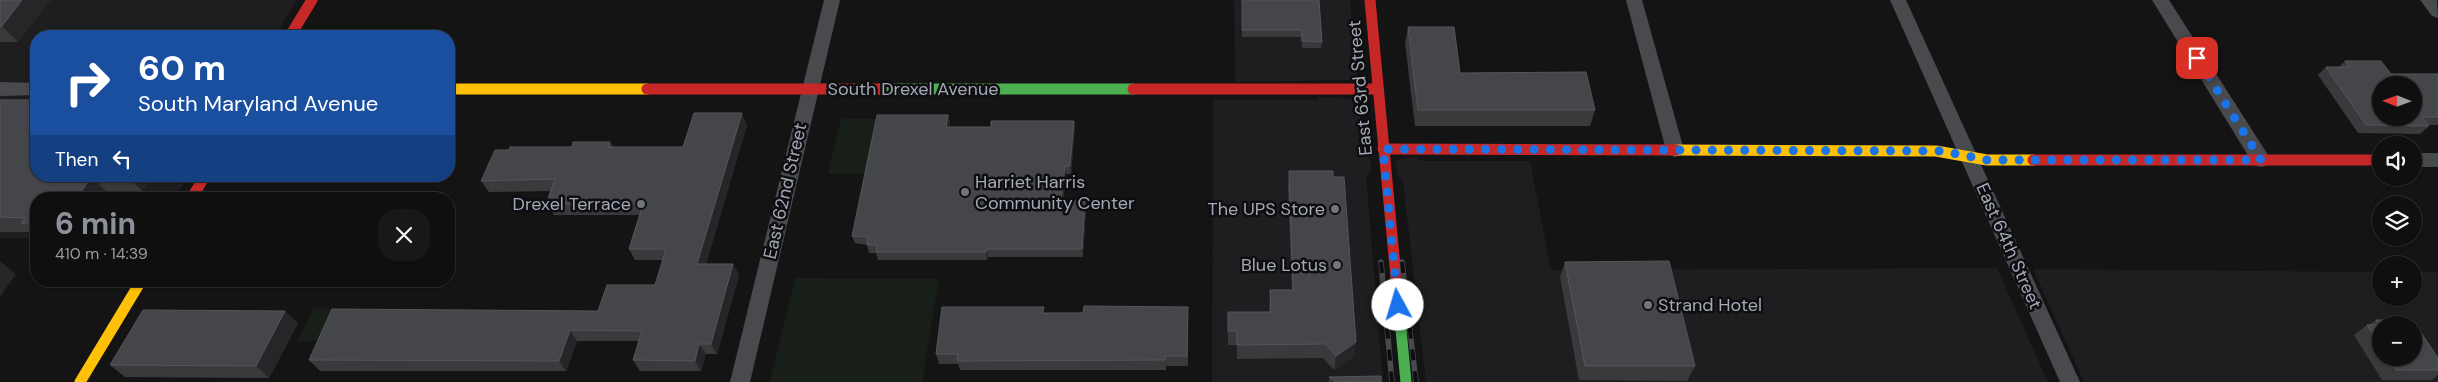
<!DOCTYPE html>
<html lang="en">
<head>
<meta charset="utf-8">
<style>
  body { margin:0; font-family:"DM Sans",sans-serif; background:#181819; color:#f1f3f6; height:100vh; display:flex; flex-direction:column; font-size:19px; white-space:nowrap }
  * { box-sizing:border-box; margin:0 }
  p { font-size:16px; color:#9b9c9f }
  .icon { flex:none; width:28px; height:28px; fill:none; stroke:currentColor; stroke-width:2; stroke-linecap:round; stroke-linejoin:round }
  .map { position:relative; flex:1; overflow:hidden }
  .drawer { position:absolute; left:30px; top:192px; width:425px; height:95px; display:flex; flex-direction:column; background:#0f0f10; border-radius:20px; box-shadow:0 1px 4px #0004,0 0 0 1px #2f2f30 }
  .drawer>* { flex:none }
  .banner { position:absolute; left:30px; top:30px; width:425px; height:152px; border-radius:20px; box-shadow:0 1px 4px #0004,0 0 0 1px #2f2f30; background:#1a4fa0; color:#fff; overflow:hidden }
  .needle { width:32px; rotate:271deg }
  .buttons { position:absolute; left:2372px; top:76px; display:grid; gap:10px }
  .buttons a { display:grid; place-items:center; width:50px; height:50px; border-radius:50%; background:#0f0f10; box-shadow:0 1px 4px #0004,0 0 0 1px #2f2f30; font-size:25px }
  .pin { position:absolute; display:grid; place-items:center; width:42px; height:42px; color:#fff; margin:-21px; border-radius:10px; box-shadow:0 2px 8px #0006 }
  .me { position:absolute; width:55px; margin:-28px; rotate:354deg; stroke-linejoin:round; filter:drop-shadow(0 0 4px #0008) }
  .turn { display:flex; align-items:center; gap:18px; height:105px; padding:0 25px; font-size:22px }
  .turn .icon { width:65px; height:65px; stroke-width:2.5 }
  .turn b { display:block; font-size:35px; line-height:42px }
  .then { display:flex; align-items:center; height:48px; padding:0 25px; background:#0003; gap:10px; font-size:19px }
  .round { display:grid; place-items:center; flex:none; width:52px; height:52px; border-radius:20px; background:#181819 }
  .overview { display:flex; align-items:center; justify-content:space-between; height:85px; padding:0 25px }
  h1 { font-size:30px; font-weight:700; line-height:38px; color:#8c9099 }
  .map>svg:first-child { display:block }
  .built { fill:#1e1e21; fill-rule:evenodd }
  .green { fill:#181f19 }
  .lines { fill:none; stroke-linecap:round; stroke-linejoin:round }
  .street { fill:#484a4e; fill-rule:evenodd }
  .fast { stroke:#4caf50; stroke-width:11 }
  .slow { stroke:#ffc107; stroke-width:11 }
  .jam { stroke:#c62828; stroke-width:11 }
  .rail-casing { stroke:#484a4d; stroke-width:5.5 }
  .rail { stroke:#0e0e10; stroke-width:4; stroke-dasharray:11; stroke-linecap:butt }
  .wall { fill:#3a3a3d; fill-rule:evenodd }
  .shaded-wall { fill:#262628 }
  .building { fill:#45464a; stroke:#54565b; fill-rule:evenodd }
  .route { stroke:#1a73e8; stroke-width:9; stroke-dasharray:0 16.2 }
  .poi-dot { fill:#72757e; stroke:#0e0e10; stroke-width:2 }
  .labels { text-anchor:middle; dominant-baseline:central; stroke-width:5; stroke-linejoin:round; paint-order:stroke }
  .street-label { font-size:18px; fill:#a4a9b7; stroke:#0e0e10 }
  .poi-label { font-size:18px; fill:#a4a9b7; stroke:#0e0e10; text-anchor:end }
</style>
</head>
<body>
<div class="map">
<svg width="2438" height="382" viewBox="0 0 2438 382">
  <rect width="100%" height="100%" fill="#141415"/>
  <!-- built -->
  <g class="built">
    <polygon points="0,0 297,0 275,36 36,36 36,176 188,176 174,199 36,199 36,238 0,238"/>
    <polygon points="1234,0 1350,0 1357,77 1353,80 1235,82"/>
    <polygon points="1319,97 1357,99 1361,122 1367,126 1371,171 1370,174 1366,175 1383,382 1212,382 1213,100 1316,100"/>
    <polygon points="1415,157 1422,161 1530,161 1551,270 1997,268 2048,382 1426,382 1403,181 1397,175 1395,163 1399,159"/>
    <path d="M2033 269 2381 272V298H2414V272H2438V382H2084ZM2381 325H2414V358H2381Z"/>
  </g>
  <!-- green -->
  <g class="green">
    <polygon points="841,118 876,119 865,174 828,174"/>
    <polygon points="795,278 939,279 922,382 770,382"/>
    <polygon points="314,308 339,309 322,341 297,341"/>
  </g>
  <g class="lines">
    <!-- street -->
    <g class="street">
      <polygon points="824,0 840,0 750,382 730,382"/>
      <polygon points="1626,0 1642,0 1684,150 1681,155 1675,157 1669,155 1666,150"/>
      <polygon points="1890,0 1906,0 2080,382 2060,382"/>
      <polygon points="2152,0 2169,0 2268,155 2270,160 2268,165 2261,167 2254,165"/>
      <polygon points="2420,0 2437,0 2438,18 2432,16"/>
      <polygon points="0,82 36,83 36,95 0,96"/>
      <rect x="2414" y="153" width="24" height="14"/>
    </g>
    <!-- fast -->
    <g class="fast">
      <polyline points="880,89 1133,89"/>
      <polyline points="1396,277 1406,382"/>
    </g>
    <!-- slow -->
    <g class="slow">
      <polyline points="449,89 647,89"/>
      <polyline points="1676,150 1936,151 1987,160 2033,160"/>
      <polyline points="80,382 141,281"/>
    </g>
    <!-- jam -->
    <g class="jam">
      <polyline points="1370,0 1396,277"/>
      <polyline points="290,36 312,0"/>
      <polyline points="647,89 880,89"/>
      <polyline points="1133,89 1378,89"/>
      <polyline points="1383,149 1676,150"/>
      <polyline points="2033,160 2381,160"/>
      <polyline points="191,199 205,176"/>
    </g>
    <defs>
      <g id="rail">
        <polyline points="1381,262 1392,382"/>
        <polyline points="1402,262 1416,382"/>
      </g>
    </defs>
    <!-- rail casing -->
    <use href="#rail" class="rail-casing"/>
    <!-- rail -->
    <use href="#rail" class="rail"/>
  </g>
  <!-- wall -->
  <g class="wall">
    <polygon points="0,0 18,42 0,42"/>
    <polygon points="1242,0 1319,0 1322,42 1321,48 1302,48 1301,37 1242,37"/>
    <polygon points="1408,27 1460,73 1595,110 1590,126 1415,126 1405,43"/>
    <polygon points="2345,61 2391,74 2438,74 2438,125 2428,125 2429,126 2420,134 2358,133 2318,75 2326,67 2339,67"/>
    <polygon points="0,100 36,176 152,176 142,191 107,192 36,199 36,235 32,232 0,232"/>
    <polygon points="948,115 950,123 949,127 991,127 1074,121 1075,129 1071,174 1066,174 1063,201 1086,209 1083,257 988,257 987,260 878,260 876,253 869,253 867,245 855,243 852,236"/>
    <polygon points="747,125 706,264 733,264 739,275 717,354 706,354 701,371 640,371 633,360 639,341 577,341 566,371 320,371 309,360 598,311 655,285 663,260 635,260 629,249 640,215 554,215 546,204 551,191 489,192 481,181 509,150 572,147 610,142 613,147 683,147"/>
    <polygon points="1289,171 1356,342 1353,357 1334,370 1323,358 1237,359 1237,345 1228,345 1228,312 1269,312 1270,290 1292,290 1288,187"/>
    <polygon points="1565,262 1695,366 1687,381 1579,380 1560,277"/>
    <polygon points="1045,313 1188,317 1188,366 1166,366 1166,370 960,370 958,364 939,364 936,354"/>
    <path d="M2376 320 2407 325 2438 358V375L2432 380H2382L2354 335 2367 325H2369ZM2381 325 2414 358H2381Z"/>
    <polygon points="298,323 269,378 125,377 110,365"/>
    <polygon points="1329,377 1381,382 1329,382"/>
  </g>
  <!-- shaded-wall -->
  <g class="shaded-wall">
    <polygon points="22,0 51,0 18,42 2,26"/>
    <polygon points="742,113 747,125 703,275 697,264"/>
    <polygon points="948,115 950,123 948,135 946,127"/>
    <polygon points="1074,121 1075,129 1071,174 1070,166"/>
    <polygon points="1065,166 1066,174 1063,209 1061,201"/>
    <polygon points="127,176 152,176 142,191"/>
    <polygon points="91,177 107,192 102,199 76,199"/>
    <polygon points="1085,201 1086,209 1083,257 1082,249"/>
    <polygon points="986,249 988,257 987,260 986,252"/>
    <polygon points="0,261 16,274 0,297"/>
    <polygon points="733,264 739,275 717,354 711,344"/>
    <polygon points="285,311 298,323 269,378 256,366"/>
    <polygon points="570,330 577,341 566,371 559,361"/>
    <polygon points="1356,342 1353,357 1334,370 1336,356"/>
    <polygon points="699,344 706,354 701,371 695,361"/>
  </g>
  <!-- building -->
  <g class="building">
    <polygon points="0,0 22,0 2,26 0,26"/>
    <polygon points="1242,0 1319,0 1322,42 1302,41 1302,30 1242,30"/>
    <polygon points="1408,27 1454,27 1460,73 1586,72 1595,110 1418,110"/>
    <path d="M2345 61H2381L2391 74H2438V117H2422L2429 126 2366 125 2326 67H2350ZM2381 85H2414V118H2381Z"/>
    <polygon points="0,100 36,100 36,176 127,176 91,177 76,199 36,199 36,223 21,223 25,218 0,217"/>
    <polygon points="694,113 742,113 697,264 733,264 711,344 699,344 695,361 633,360 642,331 570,330 559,361 309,360 332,309 598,311 607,285 655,285 666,249 629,249 643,204 546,204 555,179 481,181 495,150 509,150 510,147 572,147 573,142 610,142 608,147 683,147"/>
    <polygon points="877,115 948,115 946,127 991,127 991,121 1074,121 1070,166 1065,166 1061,201 1085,201 1082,249 986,249 986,252 876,252 877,245 867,245 868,237 852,236"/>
    <polygon points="1289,171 1333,171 1333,177 1344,177 1356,342 1336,356 1325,344 1237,345 1237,331 1228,331 1228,312 1271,312 1270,290 1293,290"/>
    <polygon points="1669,261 1695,366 1585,366 1565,262"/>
    <polygon points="1084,306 1188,307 1187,356 1165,356 1165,360 957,361 958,354 936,354 942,307 1044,307 1043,313 1083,313"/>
    <polygon points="143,310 285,311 256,366 110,365"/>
    <polygon points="2376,320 2404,320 2407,325 2416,325 2438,358 2438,370 2396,370 2388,358 2414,358 2414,325 2381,325 2381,347 2367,325 2379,325"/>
    <polygon points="1381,376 1381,382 1337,382 1329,377"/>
  </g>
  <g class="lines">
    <!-- route -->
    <polyline class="route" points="1398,305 1383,149 1942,151 1987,160 2261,160 2197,58"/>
  </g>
  <!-- markers -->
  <g class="poi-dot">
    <circle cx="965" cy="192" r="5"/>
    <circle cx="641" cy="204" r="5"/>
    <circle cx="1335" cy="209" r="5"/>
    <circle cx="1337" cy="265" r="5"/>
    <circle cx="1648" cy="305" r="5"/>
  </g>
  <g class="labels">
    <!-- street labels -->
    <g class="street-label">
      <text transform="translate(1360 88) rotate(-95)">East 63rd Street</text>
      <text x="913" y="89">South Drexel Avenue</text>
      <text transform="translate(785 191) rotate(-77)">East 62nd Street</text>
      <text transform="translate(2009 246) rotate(66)">East 64th Street</text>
    </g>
    <!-- poi labels -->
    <g class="poi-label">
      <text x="975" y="182" text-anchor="start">Harriet Harris<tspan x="975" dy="21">Community Center</tspan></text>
      <text x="631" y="204">Drexel Terrace</text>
      <text x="1325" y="209">The UPS Store</text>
      <text x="1327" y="265">Blue Lotus</text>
      <text x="1658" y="305" text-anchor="start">Strand Hotel</text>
    </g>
  </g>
</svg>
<div class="buttons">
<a><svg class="needle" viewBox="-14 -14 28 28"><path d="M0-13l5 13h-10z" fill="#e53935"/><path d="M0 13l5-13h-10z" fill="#9b9c9f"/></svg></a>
<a><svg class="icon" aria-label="sound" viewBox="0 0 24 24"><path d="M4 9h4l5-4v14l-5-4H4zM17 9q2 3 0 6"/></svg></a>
<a><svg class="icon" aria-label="layers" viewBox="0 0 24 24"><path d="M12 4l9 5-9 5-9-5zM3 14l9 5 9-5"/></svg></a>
<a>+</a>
<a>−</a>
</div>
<div class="pin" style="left:2197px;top:58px;background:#d93025"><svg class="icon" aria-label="arrive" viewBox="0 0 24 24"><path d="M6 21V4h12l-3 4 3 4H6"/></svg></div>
<svg class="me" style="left:1398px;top:305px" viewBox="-20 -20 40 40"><circle r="19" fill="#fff"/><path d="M0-13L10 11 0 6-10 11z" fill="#1a73e8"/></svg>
<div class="banner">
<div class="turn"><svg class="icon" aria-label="right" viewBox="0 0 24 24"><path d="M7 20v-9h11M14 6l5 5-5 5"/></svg><div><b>60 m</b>South Maryland Avenue</div></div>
<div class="then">Then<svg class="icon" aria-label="left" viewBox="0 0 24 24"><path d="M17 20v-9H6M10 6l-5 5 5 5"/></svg></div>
</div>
<section class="drawer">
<div class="overview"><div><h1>6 min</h1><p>410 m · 14:39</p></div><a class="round"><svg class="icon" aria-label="close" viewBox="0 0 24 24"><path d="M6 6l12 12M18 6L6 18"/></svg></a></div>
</section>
</div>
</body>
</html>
